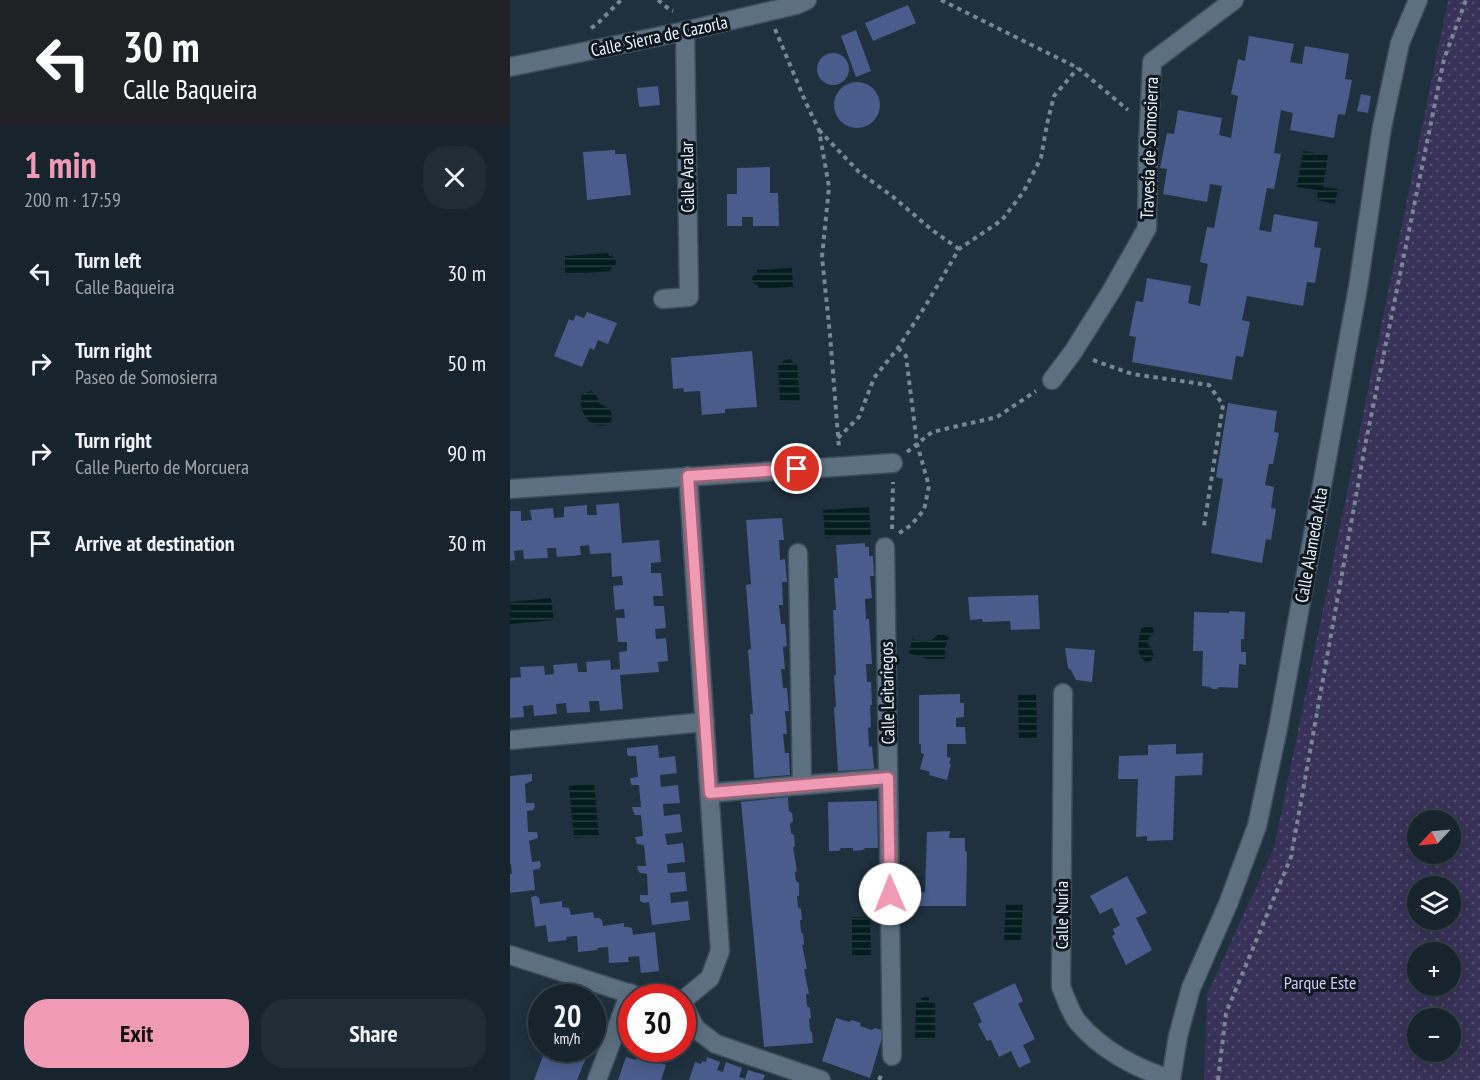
<!DOCTYPE html>
<html lang="en">
<head>
<meta charset="utf-8">
<style>
  body { margin:0; font-family:"PT Sans Narrow",sans-serif; background:#202c36; color:#f1f3f6; height:100vh; display:flex; flex-direction:column; font-size:22px; white-space:nowrap }
  * { box-sizing:border-box; margin:0 }
  p { font-size:20px; color:#9ea4aa }
  .icon { flex:none; width:33px; height:33px; fill:none; stroke:currentColor; stroke-width:2; stroke-linecap:round; stroke-linejoin:round }
  .map { position:relative; flex:1; overflow:hidden }
  .panel { display:flex; flex-direction:column; background:#17242e; width:510px }
  .panel>* { flex:none }
  .guide { background:#202124; color:#fff; overflow:hidden }
  .needle { width:39px; rotate:244deg }
  .fabs { position:absolute; left:897px; top:810px; display:grid; gap:12px }
  .fabs a { display:grid; place-items:center; width:54px; height:54px; border-radius:50%; background:#17242e; box-shadow:0 3px 15px #0003,0 0 0 2px #36414a; font-size:30px }
  .speed { position:absolute; left:18px; top:984px; display:flex; gap:12px; font-size:30px; font-weight:700; text-align:center }
  .speed>* { display:grid; place-content:center; width:78px; height:78px; border-radius:50%; background:#17242e; box-shadow:0 3px 15px #0003,0 0 0 2px #36414a; line-height:1 }
  .speed small { font-size:15px; font-weight:400 }
  .speed .limit { border:9px solid #d22; background:#fff; color:#111 }
  .pin { position:absolute; display:grid; place-items:center; width:51px; height:51px; color:#fff; margin:-26px; border:3px solid #fff; border-radius:50%; box-shadow:0 2px 6px #0007 }
  .me { position:absolute; width:66px; margin:-33px; rotate:359deg; stroke-linejoin:round; filter:drop-shadow(0 0 4px #0008) }
  .turn { display:flex; align-items:center; gap:21px; height:126px; padding:0 24px; font-size:27px }
  .turn .icon { width:78px; height:78px; stroke-width:2.5 }
  .turn b { display:block; font-size:42px; line-height:51px }
  .round { display:grid; place-items:center; flex:none; width:63px; height:63px; border-radius:24px; background:#202c36 }
  .head { display:flex; align-items:center; justify-content:space-between; height:102px; padding:0 24px }
  h1 { font-size:36px; font-weight:800; line-height:45px; color:#f09ab5 }
  .cta { display:flex; gap:12px; margin-top:auto; padding:12px 24px }
  .cta a { flex:1; height:69px; border-radius:24px; background:#f09ab5; color:#111; font-size:24px; font-weight:800; line-height:69px; text-align:center }
  .cta a+a { background:#202c36; color:#f1f3f6 }
  ul { padding:0; list-style:none }
  li { display:flex; align-items:center; gap:18px; height:90px; padding:0 24px }
  li div { flex:1 }
  li b { display:block; font-size:22px }
  li em { font-style:normal }
  main { display:flex; flex:1; min-height:0 }
  .map>svg:first-child { display:block }
  .grass { fill:url(#grass-dots); fill-rule:evenodd }
  .water { fill:url(#water-rules) }
  .building { fill:#495c8c }
  .lines { fill:none; stroke-linecap:round; stroke-linejoin:round }
  .minor-casing { stroke:#3d4d59; stroke-width:21 }
  .path { stroke:#788793; stroke-width:4; stroke-dasharray:4.5 4.5; stroke-linecap:butt }
  .minor { stroke:#5d7081; stroke-width:18 }
  .route-casing { stroke:#9c6476; stroke-width:15 }
  .route { stroke:#f09ab5; stroke-width:10 }
  .labels { text-anchor:middle; dominant-baseline:central; stroke-width:6; stroke-linejoin:round; paint-order:stroke }
  .street-label { font-size:18px; fill:#e9f5fe; stroke:#0f171e }
  .park-label { font-size:18px; fill:#cec9f9; stroke:#0f171e }
</style>
</head>
<body>
<main>
<section class="panel">
<div class="guide">
<div class="turn"><svg class="icon" aria-label="left" viewBox="0 0 24 24"><path d="M17 20v-9H6M10 6l-5 5 5 5"/></svg><div><b>30 m</b>Calle Baqueira</div></div>
</div>
<div class="head"><div><h1>1 min</h1><p>200 m · 17:59</p></div><a class="round"><svg class="icon" aria-label="close" viewBox="0 0 24 24"><path d="M6 6l12 12M18 6L6 18"/></svg></a></div>
<ul>
<li><svg class="icon" aria-label="left" viewBox="0 0 24 24"><path d="M17 20v-9H6M10 6l-5 5 5 5"/></svg><div><b>Turn left</b><p>Calle Baqueira</p></div><em>30 m</em></li>
<li><svg class="icon" aria-label="right" viewBox="0 0 24 24"><path d="M7 20v-9h11M14 6l5 5-5 5"/></svg><div><b>Turn right</b><p>Paseo de Somosierra</p></div><em>50 m</em></li>
<li><svg class="icon" aria-label="right" viewBox="0 0 24 24"><path d="M7 20v-9h11M14 6l5 5-5 5"/></svg><div><b>Turn right</b><p>Calle Puerto de Morcuera</p></div><em>90 m</em></li>
<li><svg class="icon" aria-label="arrive" viewBox="0 0 24 24"><path d="M6 21V4h12l-3 4 3 4H6"/></svg><div><b>Arrive at destination</b></div><em>30 m</em></li>
</ul>
<div class="cta"><a>Exit</a><a>Share</a></div>
</section>
<div class="map">
<svg width="970" height="1080" viewBox="0 0 970 1080">
  <defs>
    <pattern id="grass-dots" width="8" height="8" patternUnits="userSpaceOnUse" patternTransform="scale(1.5)"><rect width="8" height="8" fill="#383258"/><path d="M2 2h.1M6 6h.1" fill="none" stroke="#555071" stroke-width="1.8" stroke-linecap="round"/></pattern>
    <pattern id="water-rules" width="6" height="5" patternUnits="userSpaceOnUse" patternTransform="scale(1.5)"><rect width="6" height="5" fill="#031d1e"/><path d="M0 2.5h6" fill="none" stroke="#283e40"/></pattern>
  </defs>
  <rect width="100%" height="100%" fill="#1f303e"/>
  <!-- grass -->
  <path class="grass" d="M938 0H970V1080H694L697 994 764 848ZM908 820H940V854H908ZM908 886H940V920H908ZM908 952H940V986H908ZM908 1018H940V1052H908Z"/>
  <!-- water -->
  <g class="water">
    <polygon points="793,151 818,155 813,187 828,189 825,204 807,200 808,190 787,187"/>
    <polygon points="98,253 99,256 104,257 106,261 105,266 100,269 100,271 55,275 55,256"/>
    <polygon points="282,268 283,287 248,289 248,285 244,284 242,281 243,276 247,274 247,270"/>
    <polygon points="280,359 283,362 283,365 287,365 290,401 270,402 268,366 272,365 273,361"/>
    <path d="M81 391 86 394 89 403 100 409 102 416 100 424C81 432 67 412 72 394Z"/>
    <polygon points="359,507 361,535 315,538 313,510"/>
    <polygon points="41,598 44,620 0,624 0,602"/>
    <path d="M640 625 643 628 644 632 639 638 637 642 644 655 642 660 637 662C624 657 629 640 631 629L636 626Z"/>
    <path d="M429 633 439 637 435 648V659H417L399 653 402 639C413 643 422 643 429 633Z"/>
    <polygon points="508,693 526,693 527,739 509,739"/>
    <polygon points="84,783 89,836 64,838 59,786"/>
    <polygon points="496,903 513,904 511,941 494,940"/>
    <polygon points="342,917 360,917 361,957 342,957"/>
    <polygon points="419,997 419,1003 425,1003 425,1040 405,1040 406,1003 411,1003 411,998"/>
  </g>
  <!-- building -->
  <g class="building">
    <polygon points="398,5 406,23 363,41 355,23"/>
    <polygon points="346,30 361,71 346,77 331,36"/>
    <polygon points="739,36 784,44 780,62 792,64 795,46 839,54 835,79 842,80 839,96 835,115 828,114 824,138 780,130 783,113 771,110 764,153 771,154 764,189 757,188 749,230 761,232 764,214 808,222 804,247 811,248 805,283 797,282 793,306 737,296 732,320 740,322 733,357 726,356 722,380 622,362 626,337 619,336 626,301 633,302 637,278 681,286 678,303 690,306 698,264 690,262 697,227 704,228 712,186 700,184 697,202 653,194 657,169 650,168 657,133 664,134 668,110 712,118 709,135 721,138 728,96 721,94 725,75 728,59 735,61"/>
    <circle cx="323" cy="69" r="16"/>
    <circle cx="347" cy="105" r="23"/>
    <polygon points="148,86 150,105 129,107 127,88"/>
    <polygon points="851,94 861,96 858,113 847,111"/>
    <polygon points="105,150 105,154 116,154 121,195 77,200 73,152"/>
    <polygon points="260,167 260,193 268,193 269,226 243,226 243,217 232,217 232,226 217,226 217,194 227,194 227,168"/>
    <polygon points="77,312 107,323 98,344 88,340 84,350 80,348 72,367 44,356 59,319 63,321 66,315 74,318"/>
    <polygon points="242,351 247,407 215,409 215,413 192,415 190,391 174,392 173,388 163,389 161,358"/>
    <polygon points="718,403 767,411 764,432 769,433 763,464 759,464 755,485 764,487 761,508 766,509 761,540 756,539 752,563 701,553 713,479 706,477"/>
    <polygon points="109,503 112,543 149,540 151,562 141,563 141,573 151,573 153,596 143,596 144,606 154,606 156,628 145,629 146,639 156,638 158,661 148,662 149,672 110,675 113,709 90,711 89,701 79,701 80,712 57,713 56,703 46,704 47,714 24,716 23,705 13,706 14,717 0,718 0,678 11,677 10,667 34,666 35,675 44,674 43,665 67,663 68,672 77,672 76,662 100,660 101,670 110,669 109,652 117,651 117,642 108,642 106,618 115,618 114,609 105,610 103,586 113,585 112,576 102,577 101,553 80,554 79,545 70,546 71,555 47,557 46,548 37,548 38,558 14,559 13,550 4,551 5,560 0,561 0,511 11,511 11,521 22,520 20,510 43,508 44,518 54,517 54,507 77,505 77,515 87,515 86,505"/>
    <polygon points="272,518 274,540 269,540 270,560 275,559 277,582 272,582 273,605 269,605 271,624 275,624 277,646 273,647 275,669 271,669 273,688 277,688 279,711 275,711 277,734 273,734 275,753 279,753 280,775 244,778 240,714 243,714 238,650 241,649 236,585 241,584 236,520"/>
    <polygon points="355,543 355,547 359,547 359,556 363,556 364,576 360,576 362,598 355,599 356,619 359,619 362,664 356,664 357,682 361,682 362,705 360,705 361,727 358,728 359,747 362,746 364,769 328,771 324,707 326,707 324,675 326,675 323,610 326,610 324,578 328,578 326,545"/>
    <polygon points="528,595 530,629 501,630 500,621 473,622 472,619 460,620 458,597"/>
    <polygon points="720,611 735,612 734,639 731,639 731,652 736,652 736,665 729,664 728,688 709,687 707,689 702,689 700,687 692,686 693,651 683,651 684,612 719,613"/>
    <polygon points="555,648 585,650 582,682 566,680 561,670 558,668"/>
    <polygon points="450,694 450,703 454,703 454,717 446,718 446,727 455,727 456,744 437,744 437,757 441,758 439,764 441,764 437,780 419,775 420,772 410,769 414,754 411,753 411,744 409,744 409,695"/>
    <polygon points="666,744 666,754 693,753 692,775 665,776 663,840 637,841 637,836 626,837 628,779 608,779 609,756 638,755 638,745"/>
    <polygon points="148,745 149,758 165,756 167,773 150,775 151,787 168,785 170,803 153,804 154,816 170,814 172,832 155,834 157,845 173,843 175,862 157,864 158,873 175,872 177,891 160,893 161,903 178,901 180,920 142,925 139,902 134,903 130,901 130,895 138,895 137,874 130,873 128,870 127,866 136,866 134,845 127,844 125,837 133,836 131,815 125,815 123,811 122,807 131,807 129,785 122,785 121,784 120,778 128,777 126,756 119,756 117,754 117,748"/>
    <polygon points="22,774 22,781 15,784 16,803 24,803 25,807 23,810 17,811 18,832 27,832 28,838 19,841 22,862 30,861 31,866 29,869 23,870 25,890 0,893 0,874 2,874 1,864 0,864 0,776"/>
    <polygon points="278,797 279,811 282,813 283,822 280,823 281,833 284,835 285,847 283,847 287,871 285,872 286,881 289,883 289,896 287,896 288,907 291,909 292,920 290,920 291,932 293,934 294,945 292,945 297,969 294,969 299,994 296,994 297,1006 300,1008 301,1018 299,1019 300,1030 302,1033 303,1043 254,1047 231,802"/>
    <polygon points="367,801 368,848 355,848 353,850 343,851 343,848 331,848 329,851 319,851 318,802"/>
    <polygon points="440,831 439,838 455,838 455,851 457,852 456,906 408,906 408,893 415,892 417,832"/>
    <polygon points="369,876 370,897 359,898 359,889 354,889 353,877"/>
    <polygon points="617,876 637,913 626,918 642,950 616,965 602,936 605,934 603,929 610,925 602,908 590,914 580,896"/>
    <polygon points="26,896 29,898 30,904 52,901 52,907 59,908 61,915 83,912 84,918 89,918 92,920 93,926 114,923 114,927 118,927 122,928 123,935 145,932 149,971 131,973 129,956 118,957 119,962 99,963 98,947 87,948 88,950 68,952 67,936 56,937 57,940 38,942 36,925 25,927 21,897"/>
    <polygon points="505,983 513,1001 508,1004 525,1039 513,1045 521,1062 509,1068 501,1051 489,1057 481,1040 477,1041 468,1024 472,1022 463,1003"/>
    <polygon points="326,1018 339,1022 342,1020 351,1023 350,1026 362,1030 365,1028 374,1031 360,1078 312,1061"/>
    <polygon points="36,1048 68,1048 66,1054 76,1058 67,1080 24,1080"/>
    <polygon points="128,1054 156,1065 151,1080 108,1080 116,1057 126,1060"/>
    <polygon points="197,1057 210,1062 207,1070 213,1072 216,1062 232,1068 229,1077 235,1079 238,1070 255,1075 253,1080 179,1080 185,1062 191,1064 192,1061 196,1062"/>
  </g>
  <g class="lines">
    <defs>
      <g id="minor">
        <polyline points="0,67 175,31 286,5 297,0"/>
        <polyline points="153,299 179,297 175,31"/>
        <polyline points="542,380 563,352 602,290 637,228 638,147 642,62 724,0"/>
        <polyline points="0,489 383,463"/>
        <polyline points="375,547 382,1056"/>
        <polyline points="288,553 292,785"/>
        <path d="M553 693 551 987C556 998 560 1012 567 1021 590 1049 626 1069 661 1079"/>
        <polyline points="0,740 195,722"/>
        <polyline points="200,793 378,778"/>
        <polyline points="0,955 133,998"/>
        <polyline points="172,1001 200,978 210,951 178,476"/>
        <polyline points="172,1003 186,1029 206,1044 311,1080"/>
        <polyline points="87,1080 120,993"/>
        <polyline points="661,1080 668,1036 681,988 718,904 747,826 768,728 848,287 872,127 890,43 908,0"/>
      </g>
    </defs>
    <!-- minor casing -->
    <use href="#minor" class="minor-casing"/>
    <!-- path -->
    <g class="path">
      <polyline points="148,0 160,10 163,11"/>
      <polyline points="431,0 568,68 618,110"/>
      <polyline points="81,28 86,25 111,0"/>
      <polyline points="265,29 296,103 309,130 319,187 312,257 320,335 329,448"/>
      <polyline points="309,130 349,172 382,196 422,230 449,249"/>
      <polyline points="388,348 396,356 407,444 419,486 414,510 401,525 388,534"/>
      <polyline points="583,360 622,374 699,385 713,405 694,526"/>
      <polyline points="328,438 349,417 364,378 388,348 416,305 449,249 492,220 514,191 531,158 537,124 544,96 568,68"/>
      <polyline points="397,452 422,432 487,417 526,391"/>
      <polyline points="382,529 383,482"/>
      <polyline points="369,1080 373,1072"/>
      <polyline points="708,1080 716,1013 781,857 855,446 934,59 956,0"/>
    </g>
    <!-- minor -->
    <use href="#minor" class="minor"/>
  </g>
  <g class="lines">
    <defs>
      <polyline id="route" points="287,469 178,476 200,793 378,778 380,894"/>
    </defs>
    <!-- route casing -->
    <use href="#route" class="route-casing"/>
    <!-- route -->
    <use href="#route" class="route"/>
  </g>
  <g class="labels">
    <!-- street labels -->
    <g class="street-label">
      <text transform="translate(149 36) rotate(-12)">Calle Sierra de Cazorla</text>
      <text transform="translate(639 148) rotate(-88)">Travesía de Somosierra</text>
      <text transform="translate(177 177) rotate(-91)">Calle Aralar</text>
      <text transform="translate(801 545) rotate(-80)">Calle Alameda Alta</text>
      <text transform="translate(377 693) rotate(-91)">Calle Leitariegos</text>
      <text transform="translate(551 915) rotate(-90)">Calle Nuria</text>
    </g>
    <!-- park labels -->
    <g class="park-label">
      <text x="810" y="982">Parque Este</text>
    </g>
  </g>
</svg>
<div class="fabs">
<a><svg class="needle" viewBox="-14 -14 28 28"><path d="M0-13l5 13h-10z" fill="#e53935"/><path d="M0 13l5-13h-10z" fill="#9ea4aa"/></svg></a>
<a><svg class="icon" aria-label="layers" viewBox="0 0 24 24"><path d="M12 4l9 5-9 5-9-5zM3 14l9 5 9-5"/></svg></a>
<a>+</a>
<a>−</a>
</div>
<div class="speed"><div>20<small>km/h</small></div><div class="limit">30</div></div>
<div class="pin" style="left:287px;top:469px;background:#d93025"><svg class="icon" aria-label="arrive" viewBox="0 0 24 24"><path d="M6 21V4h12l-3 4 3 4H6"/></svg></div>
<svg class="me" style="left:380px;top:894px" viewBox="-20 -20 40 40"><circle r="19" fill="#fff"/><path d="M0-13L10 11 0 6-10 11z" fill="#f09ab5"/></svg>
</div>
</main>
</body>
</html>
